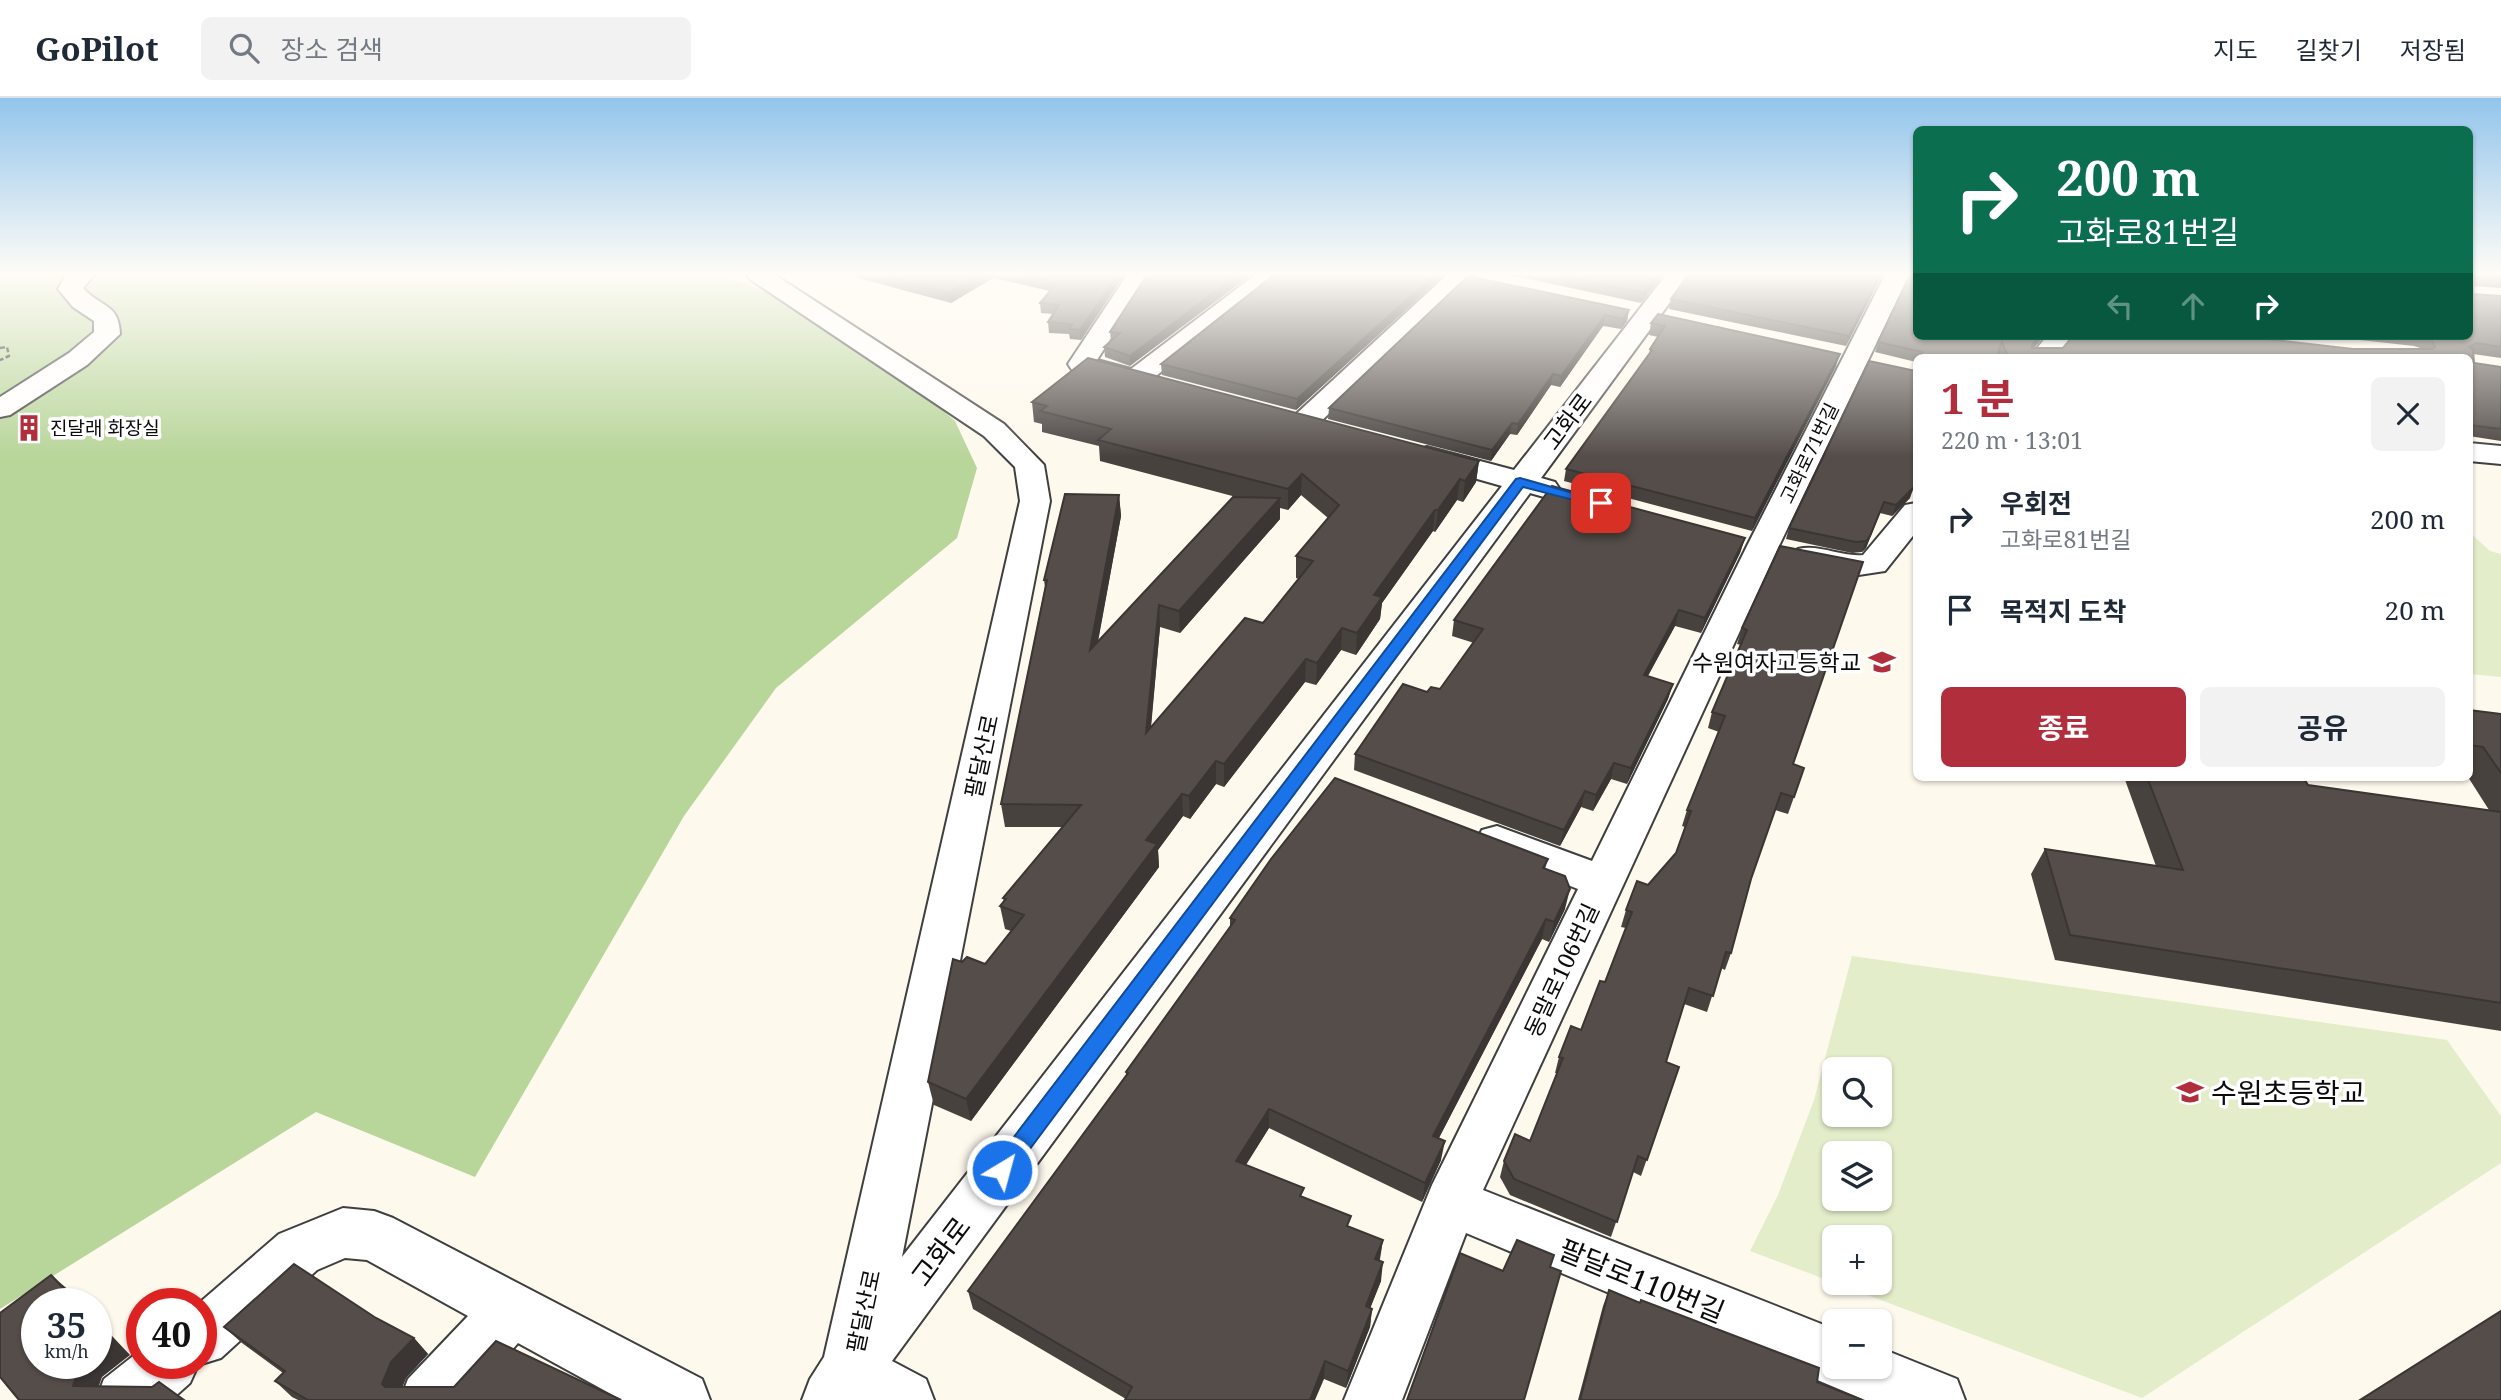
<!DOCTYPE html>
<html lang="ko">
<head>
<meta charset="utf-8">
<style>
  body { margin:0; font-family:"Noto Serif","Noto Sans KR",serif; background:#f2f2f3; color:#1f2937; height:100vh; display:flex; flex-direction:column; font-size:26px; white-space:nowrap }
  * { box-sizing:border-box; margin:0 }
  p { font-size:23px; color:#747a83 }
  .icon { flex:none; width:38px; height:38px; fill:none; stroke:currentColor; stroke-width:2; stroke-linecap:round; stroke-linejoin:round }
  .map { position:relative; flex:1; overflow:hidden }
  .panel { position:absolute; left:1913px; top:256px; width:560px; height:427px; display:flex; flex-direction:column; background:#fff; border-radius:10px; box-shadow:0 2px 5px #0004 }
  .panel>* { flex:none }
  .top-card { position:absolute; left:1913px; top:28px; width:560px; height:214px; border-radius:10px; box-shadow:0 2px 5px #0004; background:#0b6e4f; color:#fff; overflow:hidden }
  .tools { position:absolute; left:1822px; top:959px; display:grid; gap:14px }
  .tools a { display:grid; place-items:center; width:70px; height:70px; border-radius:10px; background:#fff; box-shadow:0 2px 5px #0004; font-size:35px }
  .speed { position:absolute; left:21px; top:1190px; display:flex; gap:14px; font-size:35px; font-weight:700; text-align:center }
  .speed>* { display:grid; place-content:center; width:91px; height:91px; border-radius:50%; background:#fff; box-shadow:0 2px 5px #0004; line-height:1 }
  .speed small { font-size:18px; font-weight:400 }
  .speed .limit { border:10px solid #d22; background:#fff; color:#111 }
  .pin { position:absolute; display:grid; place-items:center; width:60px; height:60px; color:#fff; margin:-30px; border-radius:14px; box-shadow:0 4px 10px #0006 }
  .me { position:absolute; width:77px; margin:-38px; rotate:37deg; stroke-linejoin:round; filter:drop-shadow(0 0 5px #0008) }
  .turn { display:flex; align-items:center; gap:24px; height:147px; padding:0 28px; font-size:32px }
  .turn .icon { width:91px; height:91px; stroke-width:2.5 }
  .turn b { display:block; font-size:49px; line-height:60px }
  .lanes { display:flex; align-items:center; height:66px; padding:0 28px; background:#0003; justify-content:center; gap:35px; direction:ltr }
  .lanes .off { opacity:.35 }
  .round { display:grid; place-items:center; flex:none; width:74px; height:74px; border-radius:10px; background:#f2f2f3 }
  .headline { display:flex; align-items:center; justify-content:space-between; height:119px; padding:0 28px }
  h1 { font-size:42px; font-weight:700; line-height:52px; color:#b12f3d }
  .cta { display:flex; gap:14px; margin-top:auto; padding:14px 28px }
  .cta a { flex:1; height:80px; border-radius:10px; background:#b12f3d; color:#fff; font-size:28px; font-weight:700; line-height:80px; text-align:center }
  .cta a+a { background:#f2f2f3; color:#1f2937 }
  ul { padding:0; list-style:none }
  li { display:flex; align-items:center; gap:21px; height:91px; padding:0 28px }
  li div { flex:1 }
  li b { display:block; font-size:26px }
  li em { font-style:normal }
  header { display:flex; align-items:center; gap:42px; box-sizing:border-box; height:98px; padding:0 35px; background:#fff; border-bottom:2px solid #e0e1e3 }
  header strong { font-size:33px }
  nav { display:flex; gap:38px; margin-inline-start:auto; font-size:24px }
  .search { width:490px; height:63px; background:#f2f2f3; display:flex; align-items:center; gap:18px; box-sizing:border-box; padding:0 24px; border-radius:10px; color:#747a83; font-size:26px }
  .map>svg:first-child { display:block }
  .forest { fill:#b8d59a }
  .pitch { fill:#e3edca; fill-rule:evenodd }
  .lines { fill:none; stroke-linecap:round; stroke-linejoin:round }
  .minor-casing { stroke:#3f3f3f; stroke-width:4 }
  .path { stroke:#2e2e2e; stroke-width:2.5; stroke-dasharray:5 2.5; stroke-linecap:butt }
  .minor { fill:#fff; fill-rule:evenodd }
  .wall { fill:#48423f; fill-rule:evenodd }
  .shaded-wall { fill:#3b3633 }
  .building { fill:#544d49; stroke:#3b3633; stroke-width:2 }
  .route { fill:#1a73e8; stroke:#114b97; stroke-width:2 }
  .labels { text-anchor:middle; dominant-baseline:central; stroke-width:7; stroke-linejoin:round; paint-order:stroke }
  .far-poi-label { font-size:19px; fill:#0c0c0c; stroke:#fff; text-anchor:start }
  .far-street-label { font-size:19px; fill:#0c0c0c; stroke:#fff }
  .street-label { font-size:23px; fill:#0c0c0c; stroke:#fff }
  .poi-label { font-size:23px; fill:#0c0c0c; stroke:#fff; text-anchor:end }
  .near-poi-label { font-size:28px; fill:#0c0c0c; stroke:#fff; text-anchor:start }
  .near-street-label { font-size:28px; fill:#0c0c0c; stroke:#fff }
</style>
</head>
<body>
<header>
<strong>GoPilot</strong>
<div class="search"><svg class="icon" aria-label="search" viewBox="0 0 24 24"><circle cx="10" cy="10" r="6"/><path d="M15 15l6 6"/></svg>장소 검색</div>
<nav><a>지도</a><a>길찾기</a><a>저장됨</a></nav>
</header>
<div class="map">
<svg width="2501" height="1302" viewBox="0 0 2501 1302">
  <rect width="100%" height="100%" fill="#fef9ed"/>
  <!-- forest -->
  <polygon class="forest" points="0,177 720,177 763,192 894,269 955,323 977,370 957,440 776,590 684,718 475,1079 316,1014 0,1211"/>
  <!-- pitch -->
  <g class="pitch">
    <polygon points="2469,434 2490,453 2501,456 2501,579 2469,576"/>
    <path d="M1852 858 2447 942 2501 1018V1065L2142 1300 1750 1153 1778 1097 1814 1002ZM1834 971H1880V1017H1834ZM1834 1055H1880V1101H1834ZM1834 1139H1880V1185H1834Z"/>
  </g>
  <g class="lines">
    <defs>
      <g id="minor">
        <path d="M66 177H94L83 190C101 210 119 205 120 236L87 267 10 317 0 319V299L69 255 94 234V223L73 209 58 191Z"/>
        <polygon points="747,177 775,177 1004,326 1044,367 1050,403 902,1159 1502,388 1417,364 1412,358 1417,352 1427,349 1514,372 1666,177 1690,177 1541,380 1555,384 1559,390 1555,396 1544,399 1530,395 892,1263 926,1281 934,1302 802,1302 810,1281 824,1259 1020,403 1015,369 984,338 751,182"/>
        <polygon points="1127,177 1151,177 1097,262 1131,271 1255,177 1282,177 1146,286 1136,288 1072,272 1068,266"/>
        <polygon points="1447,177 1473,177 1314,330 1304,332 1294,330 1290,324 1294,318"/>
        <polygon points="1885,177 1909,177 1779,448 1483,1092 1834,1231 1834,1269 1880,1269 1880,1250 1957,1281 1965,1302 1865,1302 1466,1135 1402,1302 1344,1302 1432,1087 1578,791 1482,754 1476,743 1482,732 1497,728 1592,763 1747,448"/>
        <polygon points="2047,238 2074,238 2057,259 2030,259"/>
        <polygon points="2469,345 2501,348 2501,366 2469,363"/>
        <path d="M1916 405V434L1885 473 1852 478 1798 465 1793 458 1798 451C1820 446 1840 459 1863 457L1905 407Z"/>
        <polygon points="343,1110 374,1113 393,1120 702,1281 710,1302 622,1302 518,1245 468,1302 400,1302 408,1281 468,1218 367,1162 345,1160 317,1172 221,1260 198,1267 190,1285 171,1302 96,1302 104,1281 142,1251 142,1265 201,1265 201,1206 198,1206 279,1136"/>
      </g>
    </defs>
    <!-- minor casing -->
    <use href="#minor" class="minor-casing"/>
    <!-- path -->
    <polyline class="path" points="0,250 7,249 9,258 0,262"/>
    <!-- minor -->
    <use href="#minor" class="minor"/>
  </g>
  <!-- wall -->
  <g class="wall">
    <polygon points="857,177 1124,177 1081,242 1070,241 1069,236 1049,235 1048,224 1053,216 1041,215 1040,205 1050,193 993,180 951,205 858,180"/>
    <polygon points="1147,177 1130,268 1105,259 1104,249 1111,243 1110,234"/>
    <polygon points="1444,177 1296,312 1162,277 1161,266"/>
    <polygon points="1510,177 1663,177 1641,205"/>
    <polygon points="1882,177 1846,248 1669,211 1671,201"/>
    <polygon points="2469,177 2501,177 2501,190 2473,188 2473,196 2501,198 2501,260 2473,256 2474,265 2501,269 2501,343 2469,338 2469,259 2000,259 1998,255 1997,259 1916,259 1916,264 1875,254 1878,244 1916,238 2044,238 2034,250 2423,251 2414,248 2324,238 2469,238"/>
    <polygon points="1468,178 1629,212 1627,223 1621,231 1603,228 1560,289 1551,287 1517,337 1510,336 1491,363 1328,321 1329,310"/>
    <polygon points="1651,225 1836,268 1752,433 1564,383 1566,371 1649,257 1650,251 1658,239 1649,237"/>
    <polygon points="1916,273 1910,400 1892,418 1880,415 1866,450 1862,454 1852,455 1786,441 1789,430"/>
    <path d="M1032 304 1479 363 1476 384 1463 404 1457 402 1435 434 1433 433 1382 505 1380 521 1356 557 1341 552 1316 587 1305 584 1224 689 1216 686 1190 721 1183 718 1158 752 1159 769 971 1023 934 1007 928 984 962 864 985 866 1011 833 1005 831 1000 808 1004 804 1003 800 1062 729H1005L1001 706 1045 489 1044 482 1119 397 1121 418 1098 544 1240 400 1100 363 1099 348 1042 334V326L1034 324ZM1301 397 1328 420 1296 458V480L1299 481 1263 525 1151 630 1160 529 1180 535 1280 421V410L1288 412Z"/>
    <polygon points="1745,440 1740,455 1701,535 1675,528 1648,578 1673,586 1668,601 1627,686 1611,681 1593,713 1581,709 1560,748 1354,672 1355,656 1427,594 1440,591 1474,545 1452,538 1454,522"/>
    <polygon points="1780,448 1794,699 1788,716 1775,712 1751,781 1731,855 1725,872 1721,870 1707,914 1684,906 1666,964 1679,969 1641,1078 1633,1074 1611,1139 1510,1097 1500,1079 1504,1063 1530,1043 1557,975 1555,975 1559,959 1581,932 1605,884 1626,830 1621,829 1626,812 1676,755 1685,729 1682,728 1687,712 1719,634 1708,630 1712,614 1741,547 1737,546 1742,530"/>
    <polygon points="2469,612 2501,616 2501,933 2055,862 2031,776 2045,751 2156,768 2124,679 2303,679 2308,687 2489,712 2468,679 2469,679"/>
    <polygon points="1548,761 1545,771 1565,811 1549,844 1542,841 1439,1040 1441,1062 1422,1104 1269,1030 1246,1067 1304,1100 1350,1129 1383,1142 1379,1163 1381,1183 1370,1210 1372,1211 1370,1229 1346,1290 1324,1281 1126,1301 973,1211 968,1193 1126,978 1126,974 1230,830 1230,820"/>
    <polygon points="1609,1192 1817,1284 1862,1302 1578,1302 1603,1208"/>
    <polygon points="376,1220 414,1240 428,1256 406,1280 402,1289 621,1302 298,1302 292,1299 275,1283 283,1275 242,1245 224,1229"/>
  </g>
  <!-- shaded-wall -->
  <g class="shaded-wall">
    <polygon points="979,177 993,177 993,180 951,205 949,195"/>
    <polygon points="1117,177 1124,177 1081,242 1080,232"/>
    <polygon points="1237,177 1251,177 1130,268 1130,258"/>
    <polygon points="1434,177 1444,177 1296,312 1297,301"/>
    <polygon points="1657,177 1663,177 1641,205 1643,195"/>
    <polygon points="1880,177 1882,177 1846,248 1849,238"/>
    <polygon points="1629,212 1627,223 1621,231 1623,221"/>
    <polygon points="1605,217 1603,228 1560,289 1561,278"/>
    <polygon points="2039,238 2044,238 2028,257 2032,247"/>
    <polygon points="1840,256 1836,268 1752,433 1755,420"/>
    <polygon points="1553,276 1551,287 1517,337 1518,326"/>
    <polygon points="1512,325 1510,336 1491,363 1492,352"/>
    <polygon points="1479,363 1476,384 1463,404 1465,383"/>
    <polygon points="1302,376 1301,397 1288,412 1288,391"/>
    <polygon points="1460,381 1457,402 1435,434 1438,412"/>
    <polygon points="1914,389 1910,400 1892,418 1896,407"/>
    <polygon points="1119,397 1121,418 1092,574 1090,552"/>
    <polygon points="1280,400 1280,421 1180,535 1179,513"/>
    <polygon points="1884,404 1866,450 1862,454 1866,443"/>
    <polygon points="1435,412 1433,433 1382,505 1380,521 1356,557 1357,535 1374,497"/>
    <polygon points="1745,440 1740,455 1701,535 1705,520"/>
    <polygon points="1159,507 1160,529 1148,658 1146,635"/>
    <polygon points="1679,512 1675,528 1640,592 1644,577"/>
    <polygon points="1342,530 1341,552 1316,587 1317,565"/>
    <polygon points="1306,561 1305,584 1224,689 1224,666"/>
    <polygon points="1673,586 1668,601 1627,686 1631,670"/>
    <polygon points="1216,663 1216,686 1190,721 1189,698"/>
    <polygon points="1614,665 1611,681 1593,713 1596,697"/>
    <polygon points="1585,693 1581,709 1560,748 1564,732"/>
    <polygon points="1182,696 1183,718 1158,752 1159,769 971,1023 966,1001 1146,742"/>
    <polygon points="1570,791 1565,811 1549,844 1554,824"/>
    <polygon points="1546,821 1542,841 1430,1057 1433,1038"/>
    <polygon points="1269,1011 1269,1030 1236,1082 1236,1063"/>
    <polygon points="1445,1043 1441,1062 1422,1104 1425,1085"/>
    <polygon points="1383,1142 1380,1161 1373,1180 1375,1161"/>
    <polygon points="1383,1164 1381,1183 1364,1226 1366,1208"/>
    <polygon points="51,1177 71,1194 82,1206 78,1206"/>
    <polygon points="1372,1211 1370,1229 1346,1290 1348,1273"/>
    <polygon points="96,1221 130,1257 102,1279 94,1302 73,1288 81,1265 96,1265"/>
    <polygon points="414,1240 428,1256 406,1280 398,1301 382,1286 391,1264"/>
    <polygon points="1325,1263 1324,1281 1315,1302 1310,1302"/>
  </g>
  <!-- building -->
  <g class="building">
    <polygon points="881,177 979,177 949,195"/>
    <polygon points="1023,177 1117,177 1080,232 1069,231 1072,226 1048,224 1059,207 1040,205 1057,185"/>
    <polygon points="1147,177 1237,177 1130,258 1104,249 1120,235 1110,234"/>
    <polygon points="1274,177 1434,177 1297,301 1161,266"/>
    <polygon points="1558,177 1657,177 1643,195"/>
    <polygon points="1688,177 1880,177 1849,238 1671,201"/>
    <polygon points="1910,177 1916,177 1916,238 2039,238 2032,247 2032,250 2063,250 2073,238 2241,238 2353,251 2432,251 2435,249 2431,241 2419,238 2469,238 2469,177 2501,177 2501,180 2473,178 2473,196 2501,198 2501,249 2476,245 2469,249 2473,251 2474,265 2501,269 2501,331 2469,327 2469,259 2008,259 2002,244 1997,259 1922,259 1922,254 1878,244"/>
    <polygon points="1468,178 1629,212 1623,221 1605,217 1561,278 1553,276 1518,326 1512,325 1492,352 1329,310"/>
    <polygon points="1658,216 1840,256 1755,420 1566,371 1652,252 1650,251 1665,228 1651,225"/>
    <polygon points="1088,260 1479,363 1465,383 1460,381 1438,412 1435,412 1374,497 1382,499 1357,535 1342,530 1317,565 1306,561 1224,666 1216,663 1189,698 1182,696 1146,742 1157,746 966,1001 928,984 953,861 962,864 967,859 985,866 1024,817 1000,808 1006,801 1003,800 1081,707 1001,706 1047,482 1044,482 1065,396 1119,397 1090,552 1233,399 1280,400 1179,513 1159,507 1146,635 1245,520 1263,525 1313,463 1296,458 1339,407 1302,376 1288,391 1098,342 1111,331 1040,313 1047,308 1032,304"/>
    <polygon points="1869,263 1916,273 1916,383 1914,389 1896,407 1884,404 1870,438 1866,443 1856,444 1789,430"/>
    <polygon points="1552,388 1745,440 1705,520 1679,512 1644,577 1673,586 1631,670 1614,665 1596,697 1585,693 1564,732 1355,656 1403,586 1427,594 1431,589 1440,591 1483,531 1454,522"/>
    <polygon points="1780,448 1863,464 1793,666 1804,670 1794,699 1781,695 1751,781 1731,855 1726,854 1713,898 1689,890 1666,964 1679,969 1647,1062 1638,1058 1617,1124 1514,1081 1504,1063 1515,1036 1530,1043 1563,960 1559,959 1571,928 1581,932 1600,883 1605,884 1632,814 1626,812 1637,783 1648,787 1676,755 1691,713 1687,712 1725,618 1712,614 1747,532 1742,530"/>
    <polygon points="2469,612 2501,616 2501,675 2483,649 2469,647"/>
    <polygon points="2147,679 2303,679 2308,687 2501,714 2501,905 2070,837 2045,751 2183,772"/>
    <polygon points="1335,680 1548,761 1543,770 1565,778 1570,791 1554,824 1546,821 1433,1038 1445,1043 1425,1085 1269,1011 1236,1063 1304,1090 1300,1098 1351,1118 1347,1128 1383,1142 1375,1161 1383,1164 1366,1208 1372,1211 1348,1273 1325,1263 1310,1302 1125,1302 1132,1289 968,1193 1128,975 1126,974 1235,822 1230,820 1271,761"/>
    <polygon points="1517,1142 1554,1157 1550,1169 1561,1173 1524,1302 1407,1302 1460,1155 1503,1173"/>
    <polygon points="294,1166 376,1220 414,1240 391,1264 382,1286 385,1289 454,1289 496,1243 621,1302 308,1302 275,1283 285,1273 224,1229"/>
    <polygon points="51,1177 78,1206 37,1206 37,1265 81,1265 73,1288 152,1289 159,1284 184,1302 19,1302 0,1279 0,1215"/>
    <polygon points="1609,1192 1640,1205 1641,1202 1819,1270 1817,1284 1862,1302 1580,1302"/>
    <polygon points="2501,1213 2501,1302 2360,1302"/>
    <polygon points="96,1226 110,1241 96,1252"/>
  </g>
  <!-- sky -->
  <linearGradient id="sky" x2="0" y2="1"><stop stop-color="#93c5ec"/><stop offset="0.49" stop-color="#fffcf7"/><stop offset="1" stop-color="#fffcf7" stop-opacity="0"/></linearGradient>
  <rect width="2501" height="359" fill="url(#sky)"/>
  <!-- route -->
  <polygon class="route" points="1520,380 1608,405 1601,409 1523,389 1009,1079 1002,1081 994,1079 991,1072 994,1065 1516,381"/>
  <!-- icons -->
  <defs>
    <symbol id="building-bare" viewBox="-9 -9 18 18"><path d="M-4-6H4V6H1V3H-1V6H-4ZM-2.5-4.3h1.7v1.8h-1.7ZM.8-4.3h1.7v1.8H.8ZM-2.5-1h1.7V.8h-1.7ZM.8-1h1.7V.8H.8Z" fill="#b12f3d" stroke="#fff" stroke-width="2.5" paint-order="stroke"/></symbol>
    <symbol id="school-bare" viewBox="-9 -9 18 18"><path d="M0-5L7-2L0 1L-7-2ZM-4 1L0 2.5L4 1V4Q0 6-4 4Z" fill="#b12f3d" stroke="#fff" stroke-width="2.5" paint-order="stroke"/></symbol>
  </defs>
  <g fill-rule="evenodd">
    <use href="#building-bare" x="10" y="311" width="38" height="38"/>
    <use href="#school-bare" x="1863" y="545" width="38" height="38"/>
    <use href="#school-bare" x="2171" y="975" width="38" height="38"/>
  </g>
  <g class="labels">
    <!-- far-poi labels -->
    <g class="far-poi-label">
      <text x="50" y="330">진달래 화장실</text>
    </g>
    <!-- far-street labels -->
    <g class="far-street-label">
      <text transform="translate(1809 355) rotate(-64)">고화로71번길</text>
    </g>
    <!-- street labels -->
    <g class="street-label">
      <text transform="translate(1567 323) rotate(-53)">고화로</text>
      <text transform="translate(981 658) rotate(-78)">팔달산로</text>
      <text transform="translate(1561 872) rotate(-65)">동말로106번길</text>
      <text transform="translate(863 1213) rotate(-78)">팔달산로</text>
    </g>
    <!-- poi labels -->
    <g class="poi-label">
      <text x="1861" y="564">수원여자고등학교</text>
    </g>
    <!-- near-poi labels -->
    <g class="near-poi-label">
      <text x="2211" y="994">수원초등학교</text>
    </g>
    <!-- near-street labels -->
    <g class="near-street-label">
      <text transform="translate(940 1153) rotate(-53)">고화로</text>
      <text transform="translate(1642 1182) rotate(22)">팔달로110번길</text>
    </g>
  </g>
</svg>
<div class="tools">
<a><svg class="icon" aria-label="search" viewBox="0 0 24 24"><circle cx="10" cy="10" r="6"/><path d="M15 15l6 6"/></svg></a>
<a><svg class="icon" aria-label="layers" viewBox="0 0 24 24"><path d="M12 4l9 5-9 5-9-5zM3 14l9 5 9-5"/></svg></a>
<a>+</a>
<a>−</a>
</div>
<div class="speed"><div>35<small>km/h</small></div><div class="limit">40</div></div>
<div class="pin" style="left:1601px;top:405px;background:#d93025"><svg class="icon" aria-label="arrive" viewBox="0 0 24 24"><path d="M6 21V4h12l-3 4 3 4H6"/></svg></div>
<svg class="me" style="left:1002px;top:1072px" viewBox="-20 -20 40 40"><circle r="17" fill="#1a73e8" stroke="#fff" stroke-width="3"/><path d="M0-11L8 9 0 5-8 9z" fill="#fff"/></svg>
<div class="top-card">
<div class="turn"><svg class="icon" aria-label="right" viewBox="0 0 24 24"><path d="M7 20v-9h11M14 6l5 5-5 5"/></svg><div><b>200 m</b>고화로81번길</div></div>
<div class="lanes"><svg class="icon off" aria-label="left" viewBox="0 0 24 24"><path d="M17 20v-9H6M10 6l-5 5 5 5"/></svg><svg class="icon off" aria-label="ahead" viewBox="0 0 24 24"><path d="M12 20V5M6 11l6-6 6 6"/></svg><svg class="icon" aria-label="right" viewBox="0 0 24 24"><path d="M7 20v-9h11M14 6l5 5-5 5"/></svg></div>
</div>
<section class="panel">
<div class="headline"><div><h1>1 분</h1><p>220 m · 13:01</p></div><a class="round"><svg class="icon" aria-label="close" viewBox="0 0 24 24"><path d="M6 6l12 12M18 6L6 18"/></svg></a></div>
<ul>
<li><svg class="icon" aria-label="right" viewBox="0 0 24 24"><path d="M7 20v-9h11M14 6l5 5-5 5"/></svg><div><b>우회전</b><p>고화로81번길</p></div><em>200 m</em></li>
<li><svg class="icon" aria-label="arrive" viewBox="0 0 24 24"><path d="M6 21V4h12l-3 4 3 4H6"/></svg><div><b>목적지 도착</b></div><em>20 m</em></li>
</ul>
<div class="cta"><a>종료</a><a>공유</a></div>
</section>
</div>
</body>
</html>
